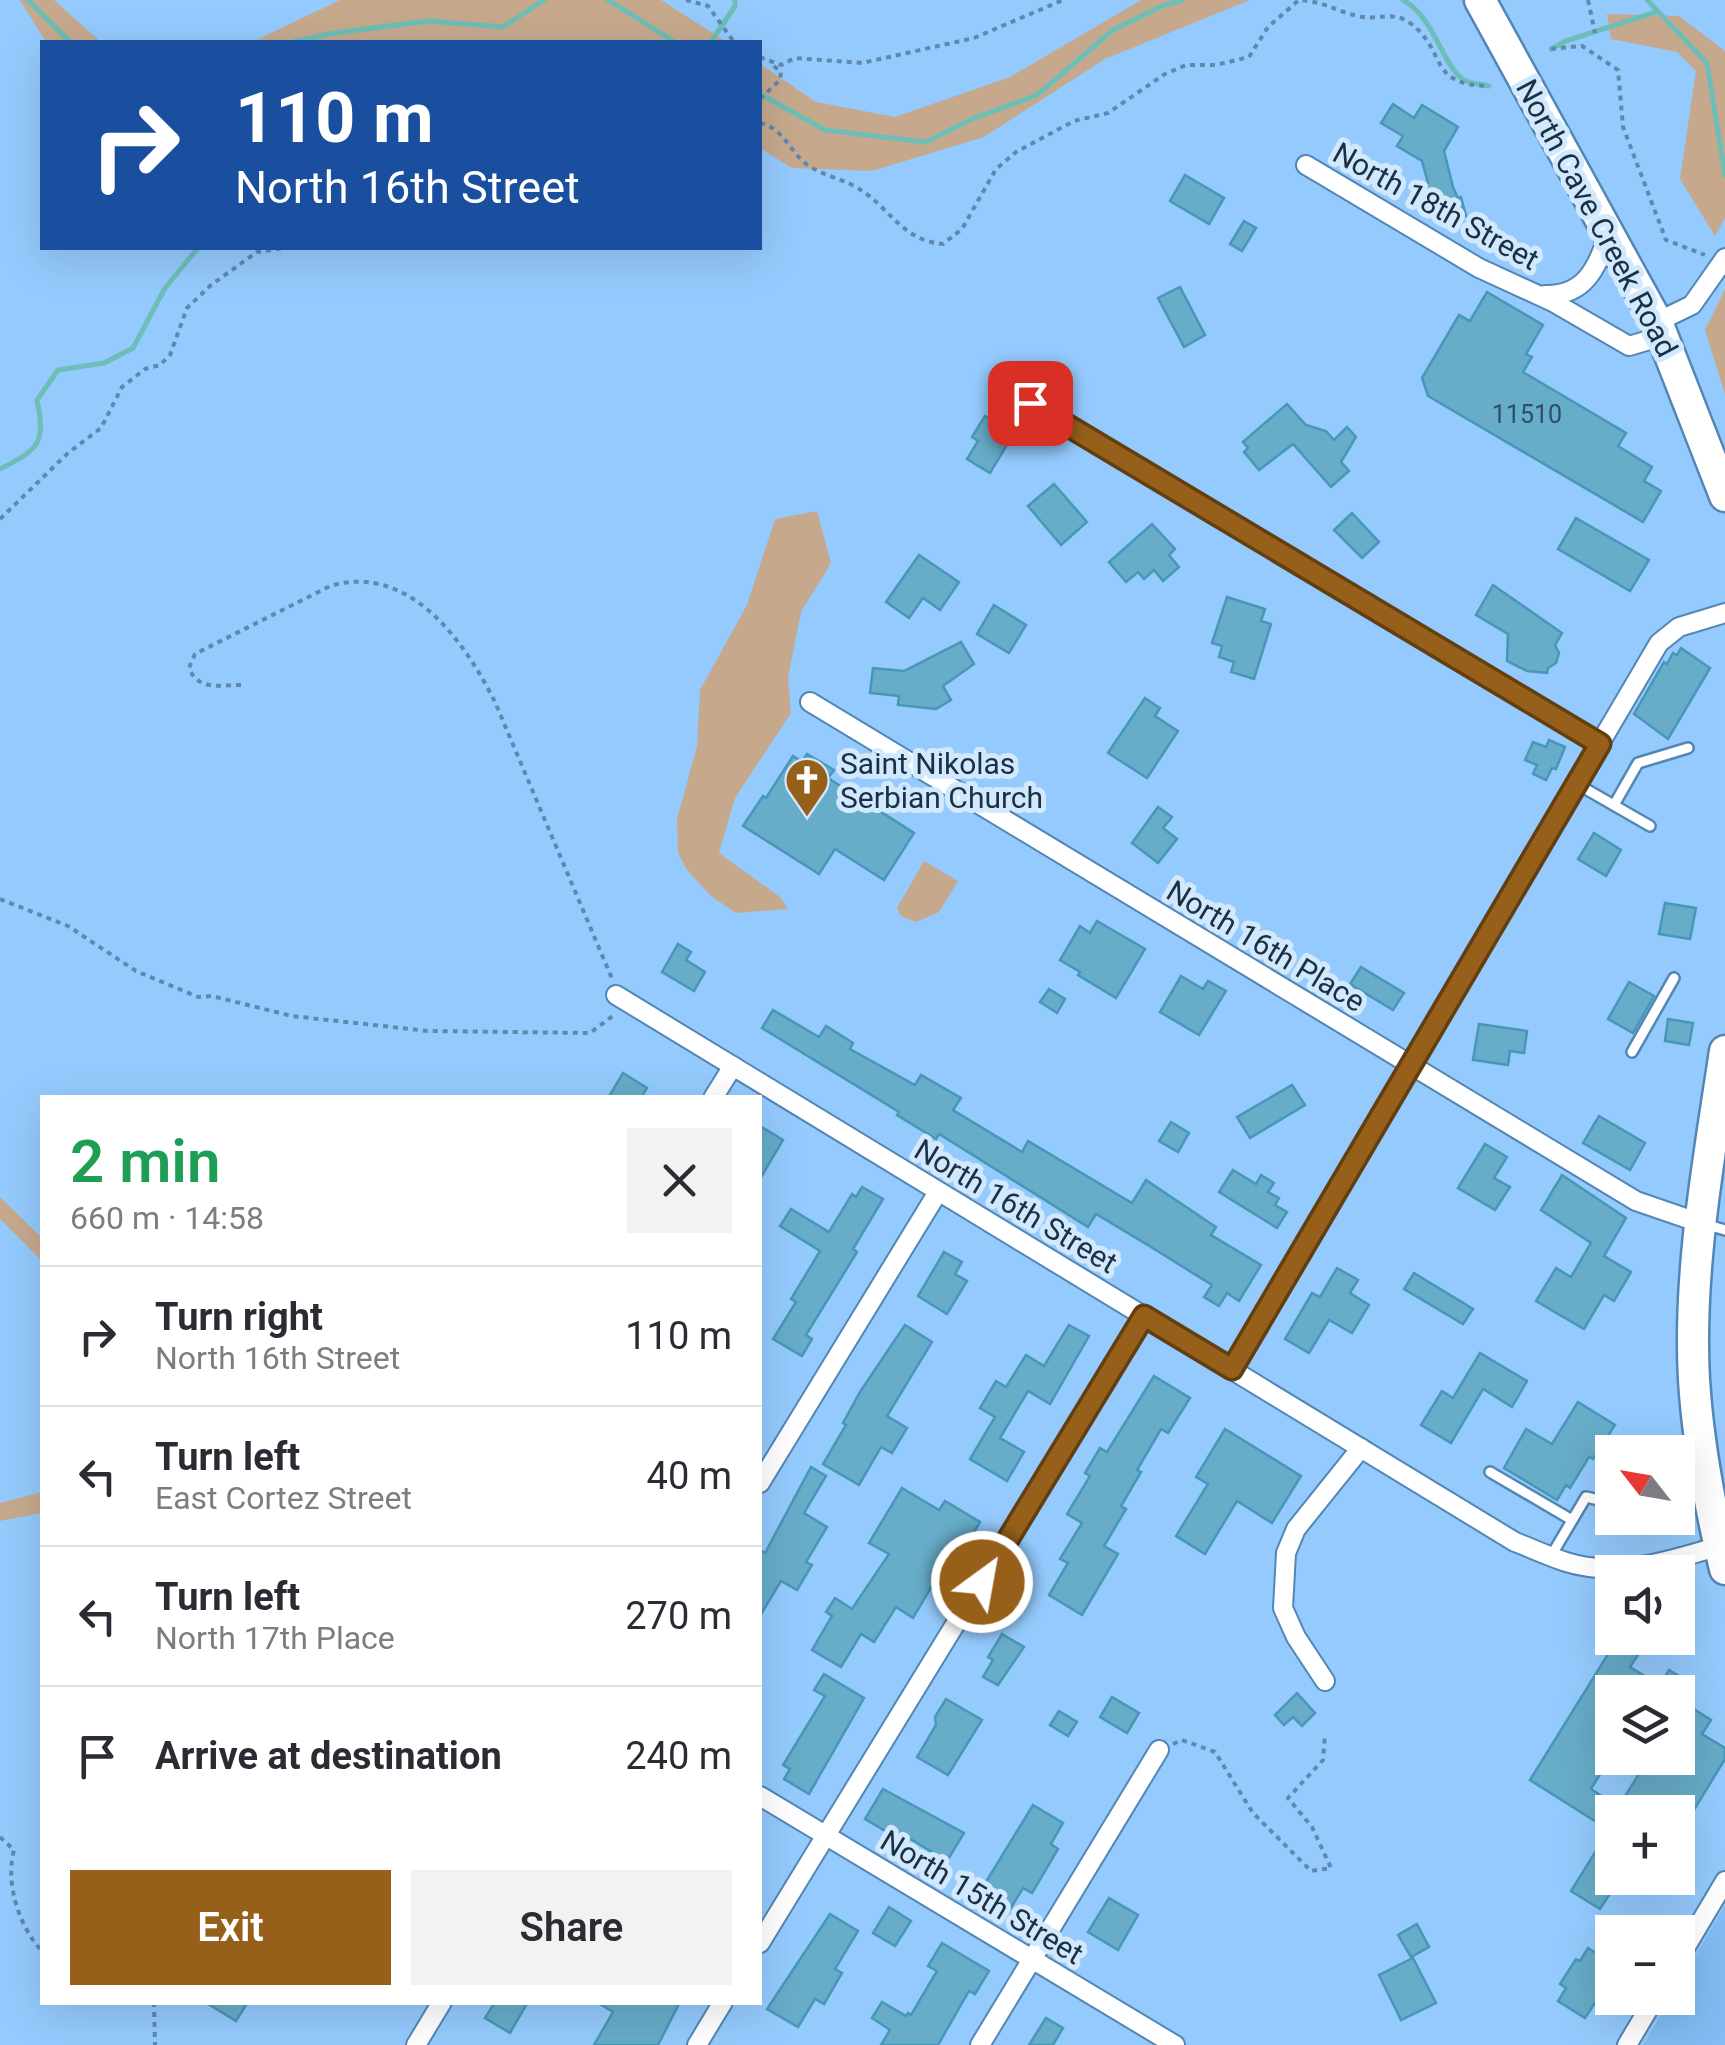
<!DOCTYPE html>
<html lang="en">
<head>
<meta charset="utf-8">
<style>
  body { margin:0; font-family:Roboto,sans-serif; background:#f2f2f3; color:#2b2b33; height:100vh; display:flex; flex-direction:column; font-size:38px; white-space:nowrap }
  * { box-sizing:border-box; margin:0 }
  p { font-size:32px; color:#7c7c81 }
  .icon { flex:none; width:55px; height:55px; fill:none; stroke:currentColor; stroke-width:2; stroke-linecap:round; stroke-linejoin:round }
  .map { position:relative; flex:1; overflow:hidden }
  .side { position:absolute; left:40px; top:1095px; width:722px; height:910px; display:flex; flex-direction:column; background:#fff; border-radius:0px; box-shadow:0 10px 40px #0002 }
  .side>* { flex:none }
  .hud { position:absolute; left:40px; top:40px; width:722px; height:210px; border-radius:0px; box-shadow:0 10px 40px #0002; background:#1a4fa0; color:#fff; overflow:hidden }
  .needle { width:65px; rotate:301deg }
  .fabs { position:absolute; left:1595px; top:1435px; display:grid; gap:20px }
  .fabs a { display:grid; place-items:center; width:100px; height:100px; border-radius:0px; background:#fff; box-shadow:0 10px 40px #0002; font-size:50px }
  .pin { position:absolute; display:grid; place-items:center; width:85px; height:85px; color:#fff; margin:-42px; border-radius:20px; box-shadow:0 5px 15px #0006 }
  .me { position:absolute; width:110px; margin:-55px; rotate:32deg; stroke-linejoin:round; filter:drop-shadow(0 0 8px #0008) }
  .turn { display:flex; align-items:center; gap:35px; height:210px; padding:0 30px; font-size:45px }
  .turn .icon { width:130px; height:130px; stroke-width:2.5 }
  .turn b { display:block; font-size:70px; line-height:85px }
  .round { display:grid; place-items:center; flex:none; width:105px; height:105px; border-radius:0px; background:#f2f2f3 }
  .headline { display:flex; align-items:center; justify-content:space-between; height:170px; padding:0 30px }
  h1 { font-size:60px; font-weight:600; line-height:75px; color:#1e9e55 }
  .cta { display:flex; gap:20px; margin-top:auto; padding:20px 30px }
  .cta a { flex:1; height:115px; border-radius:0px; background:#97601a; color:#fff; font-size:40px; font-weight:600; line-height:115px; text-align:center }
  .cta a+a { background:#f2f2f3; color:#2b2b33 }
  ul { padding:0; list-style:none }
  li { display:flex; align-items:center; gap:30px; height:140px; padding:0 30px; border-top:2px solid #e1e1e2 }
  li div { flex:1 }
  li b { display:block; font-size:38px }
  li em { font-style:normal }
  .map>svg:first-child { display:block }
  .built { fill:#81bcf2 }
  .green { fill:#c6a98d }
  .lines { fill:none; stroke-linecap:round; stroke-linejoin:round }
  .stream { stroke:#6cbeb6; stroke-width:5 }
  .building { fill:#67acc9; stroke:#4797b7; stroke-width:2.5 }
  .lane-casing { stroke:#5286b5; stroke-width:14 }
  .street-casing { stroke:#5286b5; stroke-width:22 }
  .primary-casing { stroke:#5286b5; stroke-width:35 }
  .path { stroke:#6088ae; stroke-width:4; stroke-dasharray:5 5; stroke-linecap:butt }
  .lane { stroke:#fff; stroke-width:9 }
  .street { stroke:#fff; stroke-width:18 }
  .primary { stroke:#fff; stroke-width:30 }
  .route-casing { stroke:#623e11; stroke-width:25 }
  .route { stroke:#97601a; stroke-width:18 }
  .labels { text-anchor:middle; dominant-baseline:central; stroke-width:10; stroke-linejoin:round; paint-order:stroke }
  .number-label { font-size:25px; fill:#2d4f65 }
  .street-label { font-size:30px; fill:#1a3044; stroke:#d2e8fc }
  .poi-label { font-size:30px; fill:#1a3044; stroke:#d2e8fc; text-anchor:start }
</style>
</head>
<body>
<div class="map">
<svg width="1725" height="2045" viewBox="0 0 1725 2045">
  <rect width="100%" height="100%" fill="#94cafd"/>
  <!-- built -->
  <polygon class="built" points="1725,1905 1725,2045 1643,2045 1671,1998 1678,1998 1678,1986"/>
  <!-- green -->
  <g class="green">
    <polygon points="20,0 54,0 101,42 46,42"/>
    <polygon points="340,0 661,0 727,42 252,42"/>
    <polygon points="1141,0 1250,0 1105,59 984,137 872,171 792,168 760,148 760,64 816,102 895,117 1010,77"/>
    <polygon points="1607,14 1679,16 1725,51 1725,218 1715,236 1680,179 1696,71 1677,52 1611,39"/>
    <polygon points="1725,289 1725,394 1705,330"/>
    <polygon points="817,511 831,563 801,612 788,677 791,713 735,798 719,853 780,897 788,909 736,913 711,896 687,870 678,853 677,819 697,746 700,690 747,605 775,519"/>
    <polygon points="924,861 958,881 939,912 916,922 901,916 897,908"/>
    <polygon points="0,1197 42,1238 42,1261 0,1219"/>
    <polygon points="42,1492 42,1513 0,1521 0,1503"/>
  </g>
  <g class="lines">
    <!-- stream -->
    <g class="stream">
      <polyline points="28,0 70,42"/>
      <polyline points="608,0 675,42"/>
      <path d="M1403 0C1436 18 1443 70 1466 81 1472 84 1482 84 1489 86"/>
      <polyline points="1647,0 1707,63 1725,175"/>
      <polyline points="292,42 335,33 428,21 503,27 544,0"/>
      <polyline points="711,42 735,6 735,0"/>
      <polyline points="1551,49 1566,41 1656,12"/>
      <polyline points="760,94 825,130 926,142 972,119 1037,95 1113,30 1162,6 1183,0"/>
      <path d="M0 469C39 449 46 444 37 400L58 370 104 363 133 348 165 288 198 248"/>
    </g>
  </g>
  <!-- building -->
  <g class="building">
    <polygon points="1393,104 1414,118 1422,105 1458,127 1444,151 1453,187 1458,198 1461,197 1466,216 1445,222 1443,213 1436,215 1433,204 1428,205 1423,185 1428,183 1422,161 1397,146 1403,136 1381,123"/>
    <polygon points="1185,175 1224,198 1209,224 1170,201"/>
    <polygon points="1244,221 1256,228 1242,251 1230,244"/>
    <polygon points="1180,287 1205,335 1184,347 1158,298"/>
    <polygon points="1487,292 1543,325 1526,354 1532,357 1523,372 1626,433 1618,446 1652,467 1644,481 1661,491 1643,522 1428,396 1422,378 1459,315 1470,321"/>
    <polygon points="1287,404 1306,425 1326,431 1334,440 1347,427 1356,437 1341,462 1349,471 1331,487 1293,444 1259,470 1244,452 1248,448 1243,442"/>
    <polygon points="985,416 1001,426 995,435 1008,443 990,473 967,459 978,441 972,437"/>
    <polygon points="1054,484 1087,522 1061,545 1028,506"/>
    <polygon points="1352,513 1379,542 1362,558 1334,530"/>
    <polygon points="1576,518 1649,560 1630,591 1558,549"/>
    <polygon points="1152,524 1175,549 1169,555 1179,567 1163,581 1154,570 1144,579 1138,572 1126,582 1109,562"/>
    <polygon points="919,555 959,582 940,610 923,598 909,618 886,602"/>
    <polygon points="1493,585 1562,633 1555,645 1559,653 1556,663 1548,668 1547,673 1527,671 1507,661 1508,634 1476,615"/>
    <polygon points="1227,597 1265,609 1261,621 1271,624 1254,679 1231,672 1234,662 1219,657 1222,646 1212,643"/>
    <polygon points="994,605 1026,625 1009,653 977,634"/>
    <polygon points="961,642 974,664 943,686 951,700 936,709 898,705 899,696 870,693 873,668 904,671"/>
    <polygon points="1681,648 1710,668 1668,739 1634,714 1664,662 1667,664 1673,653 1677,655"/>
    <polygon points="1145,698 1160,708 1155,716 1178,731 1147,778 1108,753"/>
    <polygon points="1549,740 1565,747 1556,769 1552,768 1546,780 1533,774 1537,765 1525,760 1533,742 1546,747"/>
    <polygon points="807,754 834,770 828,778 914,833 884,880 835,849 819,874 743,826 763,796 766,798 793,756 802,762"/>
    <polygon points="1158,807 1172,817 1163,828 1177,839 1158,863 1132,843"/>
    <polygon points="1594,833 1621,850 1606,876 1578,859"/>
    <polygon points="1665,903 1696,908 1690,939 1659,934"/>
    <polygon points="1097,921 1145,949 1116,998 1078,975 1080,972 1060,960 1080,926 1090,933"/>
    <polygon points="678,944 691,952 686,960 705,972 694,991 662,972"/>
    <polygon points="1361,967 1404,993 1393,1010 1350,984"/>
    <polygon points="1181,976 1203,989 1208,981 1226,991 1199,1035 1160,1012"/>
    <polygon points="1629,982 1654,996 1633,1033 1608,1019"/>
    <polygon points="1049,989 1065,999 1057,1013 1040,1002"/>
    <polygon points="773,1010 819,1037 826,1026 853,1043 850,1049 915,1085 921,1075 961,1098 953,1110 1022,1152 1028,1141 1132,1203 1146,1180 1216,1227 1211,1235 1261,1265 1239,1301 1227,1293 1219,1306 1204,1297 1212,1285 1151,1247 1096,1214 1088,1227 939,1134 936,1139 897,1115 899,1112 762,1028"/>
    <polygon points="1668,1019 1693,1023 1689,1045 1665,1041"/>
    <polygon points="1479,1024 1527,1031 1524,1053 1510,1051 1508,1065 1473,1060"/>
    <polygon points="623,1073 647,1088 641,1098 608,1098"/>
    <polygon points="1292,1085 1305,1105 1250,1138 1237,1117"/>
    <polygon points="1599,1116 1645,1143 1630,1170 1583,1143"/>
    <polygon points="1171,1122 1189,1133 1178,1152 1159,1141"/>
    <polygon points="760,1126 783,1140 760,1179"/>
    <polygon points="1485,1144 1507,1157 1494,1178 1510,1187 1495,1210 1458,1188"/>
    <polygon points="1233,1170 1256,1184 1261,1175 1274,1183 1268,1192 1279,1198 1275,1205 1287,1212 1277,1228 1219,1192"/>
    <polygon points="1562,1175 1626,1218 1604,1256 1631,1272 1614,1301 1604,1295 1584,1329 1536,1301 1556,1268 1571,1277 1591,1243 1541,1210"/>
    <polygon points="862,1187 883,1199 853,1249 857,1252 806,1335 812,1339 802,1356 773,1339 796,1302 791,1299 820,1251 780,1226 791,1209 829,1232 852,1194 856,1197"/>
    <polygon points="944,1252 962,1262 955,1274 967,1281 947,1314 918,1296"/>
    <polygon points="1337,1268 1358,1280 1350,1293 1369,1305 1352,1333 1329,1320 1309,1353 1285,1339 1312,1293 1320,1297"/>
    <polygon points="1414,1273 1473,1309 1463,1324 1404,1289"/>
    <polygon points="905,1325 932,1342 887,1416 907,1428 892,1453 881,1447 859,1485 823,1464 846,1425 843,1423 860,1392"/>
    <polygon points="1069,1325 1089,1336 1050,1404 1028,1391 1000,1438 1024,1452 1007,1481 970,1459 995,1417 980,1408 996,1381 1006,1387 1026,1355 1044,1366"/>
    <polygon points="1480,1353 1527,1381 1512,1407 1483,1389 1451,1443 1421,1425 1442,1391 1453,1398"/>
    <polygon points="1154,1376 1190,1398 1168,1433 1161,1429 1137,1470 1141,1472 1121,1506 1126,1509 1104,1546 1118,1554 1082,1615 1049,1595 1068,1563 1060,1559 1082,1523 1067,1514 1090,1476 1085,1473 1100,1448 1107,1452"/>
    <polygon points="1578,1402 1615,1425 1593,1459 1589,1457 1570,1488 1566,1485 1557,1500 1504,1468 1526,1429 1552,1444"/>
    <polygon points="1225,1429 1301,1476 1272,1523 1237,1501 1205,1554 1176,1536 1208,1484 1196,1477"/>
    <polygon points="811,1467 826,1476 804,1513 827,1527 806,1562 812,1565 797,1590 781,1581 760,1616 760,1550 765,1553"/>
    <polygon points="902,1488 939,1510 945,1501 980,1522 944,1584 936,1579 913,1618 896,1607 874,1642 861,1634 841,1667 812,1650 832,1616 826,1612 835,1598 852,1609 889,1554 869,1543"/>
    <polygon points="1002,1634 1024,1647 998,1685 983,1677 993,1660 988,1657"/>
    <polygon points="1618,1638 1649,1638 1630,1667 1646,1677 1636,1692 1612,1692 1612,1755 1591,1789 1612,1803 1612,1878 1620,1878 1600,1909 1571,1891 1609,1830 1530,1780"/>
    <polygon points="1669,1670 1691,1683 1685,1692 1656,1692"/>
    <polygon points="824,1674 864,1698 809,1794 784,1779 790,1769 783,1765 825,1696 814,1690"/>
    <polygon points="1297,1693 1315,1713 1302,1726 1293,1717 1284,1725 1275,1715"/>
    <polygon points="1112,1697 1139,1713 1127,1733 1100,1717"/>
    <polygon points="946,1699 982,1720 948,1775 917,1757 936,1725 935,1717"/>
    <polygon points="1678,1699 1711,1720 1702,1734 1725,1748 1725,1759 1678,1836 1678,1812 1615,1812 1649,1758 1678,1758"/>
    <polygon points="1059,1711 1077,1722 1068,1736 1050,1725"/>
    <polygon points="883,1789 964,1833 947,1861 902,1834 899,1839 865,1819"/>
    <polygon points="1033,1805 1063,1823 1051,1844 1058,1849 1032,1893 1023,1888 1011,1908 981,1890"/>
    <polygon points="1109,1898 1138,1915 1118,1950 1088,1932"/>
    <polygon points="889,1907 911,1921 895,1946 873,1933"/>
    <polygon points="830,1914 858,1931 835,1969 842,1973 824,2004 815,1999 798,2027 767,2009"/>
    <polygon points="1417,1924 1429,1947 1411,1957 1398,1935"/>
    <polygon points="942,1943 989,1971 975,1994 969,1991 938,2045 881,2045 890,2030 872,2018 882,2002 906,2016 908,2013 911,2015 937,1971 928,1966"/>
    <polygon points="1588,1948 1612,1963 1612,1986 1608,1983 1585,2018 1558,2001 1566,1988 1560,1984 1576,1959 1580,1961"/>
    <polygon points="1413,1958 1436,2003 1401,2020 1379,1975"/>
    <polygon points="205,2002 248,2002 236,2021"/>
    <polygon points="495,2002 528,2002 510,2033 485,2018"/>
    <polygon points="597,2002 680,2002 658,2045 594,2045 613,2012"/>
    <polygon points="1046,2018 1063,2028 1053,2045 1029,2045"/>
  </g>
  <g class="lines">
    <defs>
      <g id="lane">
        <polyline points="1577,784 1650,826"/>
        <polyline points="1614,805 1638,763 1688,748"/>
        <polyline points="1632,1052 1674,978"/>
        <polyline points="1704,1224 1725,1230"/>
        <polyline points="1490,1472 1572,1520"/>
        <polyline points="1678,1493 1700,1489"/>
        <polyline points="1551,1556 1586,1497 1612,1503"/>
      </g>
      <g id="street">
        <polyline points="1306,165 1479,268 1553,302 1629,346 1663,336"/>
        <path d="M1545 295C1586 296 1596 268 1609 234"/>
        <polyline points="1657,322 1692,305 1725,258"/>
        <polyline points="1030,403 1600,744"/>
        <polyline points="810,702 1636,1201 1700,1223"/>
        <path d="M616 995 1515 1542C1531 1548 1548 1556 1566 1562 1617 1578 1670 1561 1719 1546"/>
        <polyline points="713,1098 733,1066"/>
        <polyline points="1232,1369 1659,643 1679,627 1725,613"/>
        <polyline points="760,1483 938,1192"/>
        <polyline points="1325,1681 1296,1637 1283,1608 1286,1553 1296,1529 1361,1448"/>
        <polyline points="760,1796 1175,2045"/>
        <polyline points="760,1943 1144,1316"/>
        <polyline points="1678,1960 1725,1881"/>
        <polyline points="416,2045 442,2002"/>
        <polyline points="697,2045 723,2002"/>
        <polyline points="980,2045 1159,1750"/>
        <polyline points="1627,2045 1655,1998"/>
      </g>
      <g id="primary">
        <polyline points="1480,0 1657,322 1725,496"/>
        <path d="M1725 1051C1709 1159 1688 1270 1694 1380 1698 1444 1710 1507 1725 1569"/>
      </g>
    </defs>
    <!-- lane casing -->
    <use href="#lane" class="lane-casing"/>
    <!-- street casing -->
    <use href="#street" class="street-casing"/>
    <!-- primary casing -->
    <use href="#primary" class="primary-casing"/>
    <!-- path -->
    <g class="path">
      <polyline points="686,0 708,6 734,42"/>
      <polyline points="1588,0 1595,33"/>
      <polyline points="1551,49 1582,46 1618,70 1623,127 1666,240 1705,255"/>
      <polyline points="760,57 781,65 795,58 862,63 974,38 1063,0"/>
      <polyline points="760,99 780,80 781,72 770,63"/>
      <path d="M760 123C783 128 789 150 805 163 820 175 838 177 854 186 891 206 899 240 943 244L962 229 996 169 1016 152 1074 121 1108 113 1165 74 1186 65H1216L1249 57 1268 27 1299 0C1327 2 1335 11 1358 16 1377 21 1393 10 1410 23 1448 51 1426 85 1489 86"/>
      <polyline points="0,519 68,453 101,428 122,387 145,369 160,365 170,355 187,308 211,285 257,252 284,248"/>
      <path d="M241 685C219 685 198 691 189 668L195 654 330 586C409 562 465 642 495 702L613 981"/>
      <polyline points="0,899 68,926 136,971 198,997 212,996 292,1016 428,1031 590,1033 614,1015"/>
      <polyline points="1173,1744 1182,1740 1215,1752 1253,1813 1311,1871 1331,1868 1312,1827 1288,1798 1323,1760 1325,1735"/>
      <path d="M0 1837 14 1850C5 1883 19 1927 42 1951"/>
      <polyline points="154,2002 155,2045"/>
    </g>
    <!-- lane -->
    <use href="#lane" class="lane"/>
    <!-- street -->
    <use href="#street" class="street"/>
    <!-- primary -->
    <use href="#primary" class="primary"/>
  </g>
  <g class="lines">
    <defs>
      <polyline id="route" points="982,1582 1144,1316 1232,1369 1600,744 1030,403"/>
    </defs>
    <!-- route casing -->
    <use href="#route" class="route-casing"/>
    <!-- route -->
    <use href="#route" class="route"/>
  </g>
  <!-- icons -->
  <defs>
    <symbol id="church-pin" viewBox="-11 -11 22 30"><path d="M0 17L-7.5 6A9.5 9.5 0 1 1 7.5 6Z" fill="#97601a" stroke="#d2e8fc"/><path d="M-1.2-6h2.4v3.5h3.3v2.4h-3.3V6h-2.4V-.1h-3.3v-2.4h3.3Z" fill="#fff"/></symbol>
  </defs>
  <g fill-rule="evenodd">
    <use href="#church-pin" x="782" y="755" width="50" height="68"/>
  </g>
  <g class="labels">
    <!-- number labels -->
    <g class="number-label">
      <text x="1527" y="414">11510</text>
    </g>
    <!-- street labels -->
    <g class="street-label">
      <text transform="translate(1436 206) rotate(29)">North 18th Street</text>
      <text transform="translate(1597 218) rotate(62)">North Cave Creek Road</text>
      <text transform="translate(1266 946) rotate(31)">North 16th Place</text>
      <text transform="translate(1016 1206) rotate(31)">North 16th Street</text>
      <text transform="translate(982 1897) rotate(31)">North 15th Street</text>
    </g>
    <!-- poi labels -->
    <g class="poi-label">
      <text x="840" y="763">Saint Nikolas<tspan x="840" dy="34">Serbian Church</tspan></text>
    </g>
  </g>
</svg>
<div class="fabs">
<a><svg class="needle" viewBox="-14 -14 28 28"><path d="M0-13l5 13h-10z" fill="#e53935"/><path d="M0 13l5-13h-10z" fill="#7c7c81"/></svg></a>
<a><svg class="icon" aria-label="sound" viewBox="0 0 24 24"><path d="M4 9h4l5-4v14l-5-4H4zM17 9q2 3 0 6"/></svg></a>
<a><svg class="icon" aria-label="layers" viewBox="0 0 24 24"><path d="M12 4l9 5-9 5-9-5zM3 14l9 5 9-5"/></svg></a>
<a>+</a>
<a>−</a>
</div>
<div class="pin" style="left:1030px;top:403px;background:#d93025"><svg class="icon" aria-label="arrive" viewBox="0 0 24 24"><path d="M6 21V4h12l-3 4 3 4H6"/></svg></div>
<svg class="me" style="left:982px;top:1582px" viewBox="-20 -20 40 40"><circle r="17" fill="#97601a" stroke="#fff" stroke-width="3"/><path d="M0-11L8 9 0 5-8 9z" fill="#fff"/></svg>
<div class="hud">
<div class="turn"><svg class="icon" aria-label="right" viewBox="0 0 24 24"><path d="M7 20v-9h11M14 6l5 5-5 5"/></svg><div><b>110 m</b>North 16th Street</div></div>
</div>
<section class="side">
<div class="headline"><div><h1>2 min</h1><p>660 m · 14:58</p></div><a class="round"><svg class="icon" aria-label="close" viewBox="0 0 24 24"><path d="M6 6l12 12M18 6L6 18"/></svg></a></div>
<ul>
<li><svg class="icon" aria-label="right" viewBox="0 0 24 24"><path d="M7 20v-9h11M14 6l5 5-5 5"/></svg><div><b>Turn right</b><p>North 16th Street</p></div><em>110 m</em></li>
<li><svg class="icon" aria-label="left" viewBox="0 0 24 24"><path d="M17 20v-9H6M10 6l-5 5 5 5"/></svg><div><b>Turn left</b><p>East Cortez Street</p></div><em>40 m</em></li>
<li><svg class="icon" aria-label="left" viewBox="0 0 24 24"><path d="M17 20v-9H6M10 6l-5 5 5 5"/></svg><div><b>Turn left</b><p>North 17th Place</p></div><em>270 m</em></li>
<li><svg class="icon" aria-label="arrive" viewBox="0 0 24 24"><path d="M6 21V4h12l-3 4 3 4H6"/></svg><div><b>Arrive at destination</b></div><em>240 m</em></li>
</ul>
<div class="cta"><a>Exit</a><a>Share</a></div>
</section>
</div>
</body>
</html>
